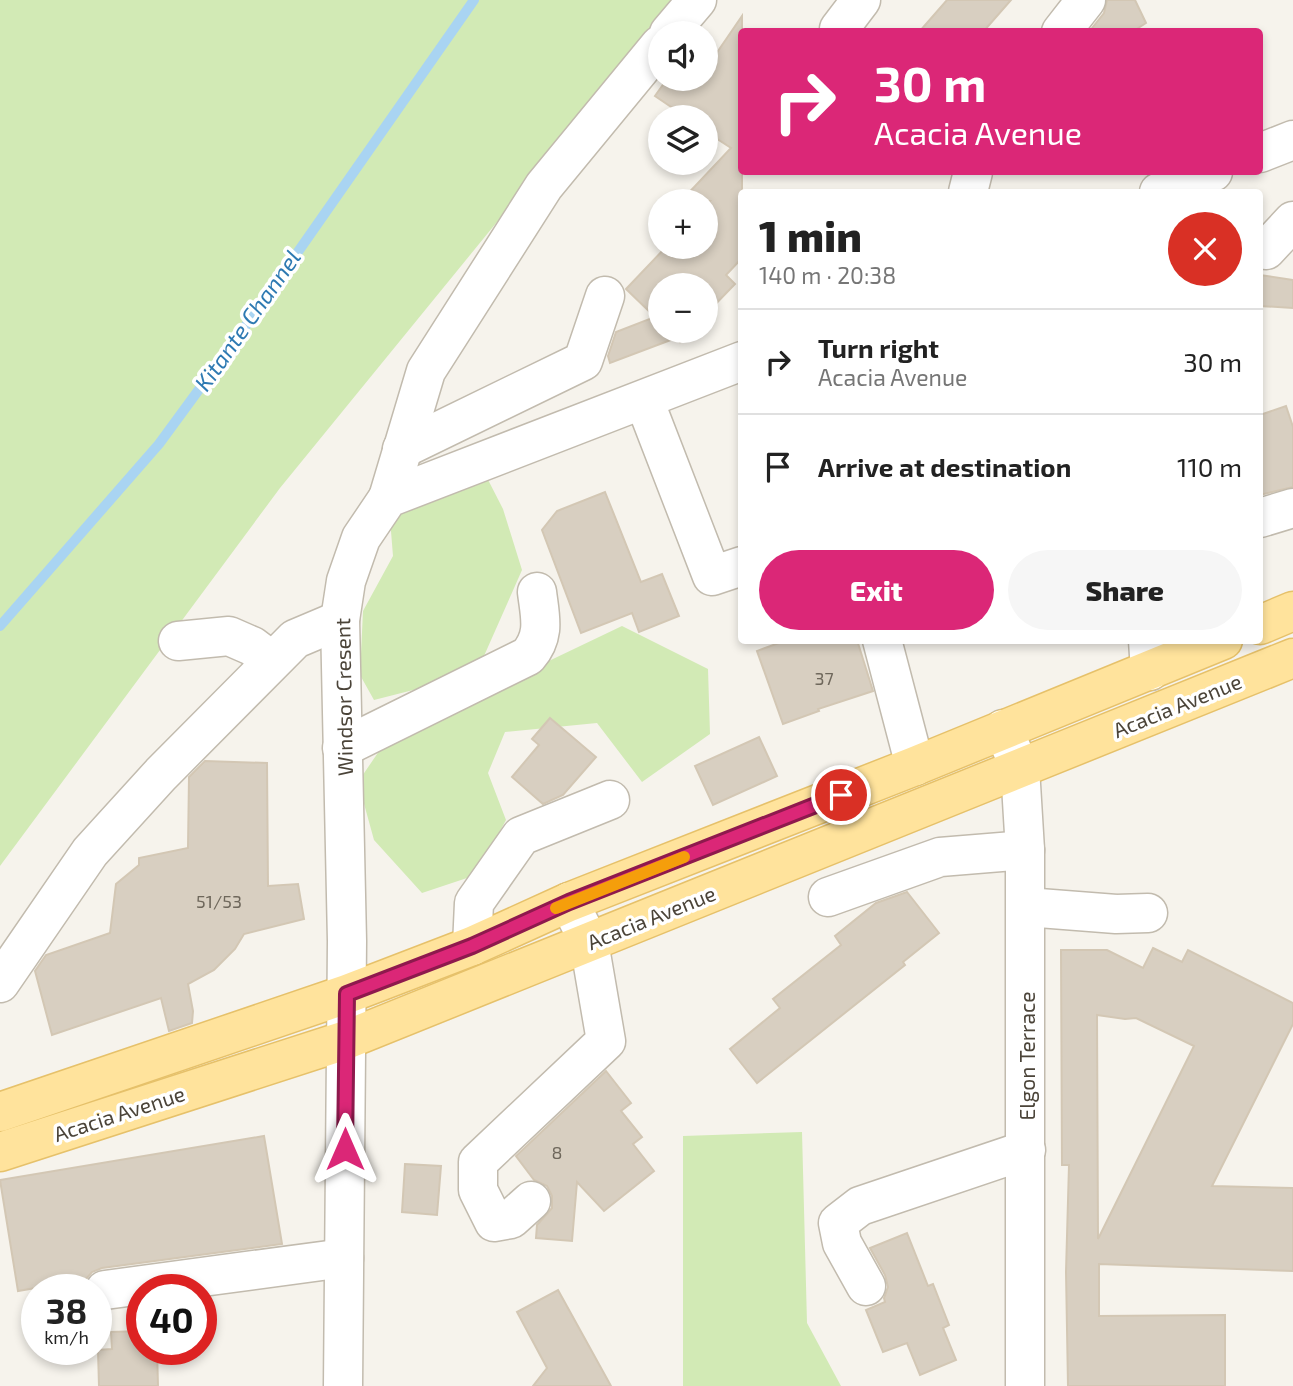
<!DOCTYPE html>
<html lang="en">
<head>
<meta charset="utf-8">
<style>
  body { margin:0; font-family:"Exo 2",sans-serif; background:#f6f6f6; color:#222; height:100vh; display:flex; flex-direction:column; font-size:26px; white-space:nowrap }
  * { box-sizing:border-box; margin:0 }
  p { font-size:23px; color:#767676 }
  .icon { flex:none; width:38px; height:38px; fill:none; stroke:currentColor; stroke-width:2; stroke-linecap:round; stroke-linejoin:round }
  .map { position:relative; flex:1; overflow:hidden }
  .sheet { position:absolute; left:738px; top:189px; width:525px; height:455px; display:flex; flex-direction:column; background:#fff; border-radius:7px; box-shadow:0 4px 10px #0003 }
  .sheet>* { flex:none }
  .hud { position:absolute; left:738px; top:28px; width:525px; height:147px; border-radius:7px; box-shadow:0 4px 10px #0003; background:#db2777; color:#fff; overflow:hidden }
  .controls { position:absolute; left:648px; top:21px; display:grid; gap:14px }
  .controls a { display:grid; place-items:center; width:70px; height:70px; border-radius:50%; background:#fff; box-shadow:0 4px 10px #0003; font-size:35px }
  .speed { position:absolute; left:21px; top:1274px; display:flex; gap:14px; font-size:35px; font-weight:700; text-align:center }
  .speed>* { display:grid; place-content:center; width:91px; height:91px; border-radius:50%; background:#fff; box-shadow:0 4px 10px #0003; line-height:1 }
  .speed small { font-size:18px; font-weight:400 }
  .speed .limit { border:10px solid #d22; background:#fff; color:#111 }
  .pin { position:absolute; display:grid; place-items:center; width:60px; height:60px; color:#fff; margin:-30px; border:4px solid #fff; border-radius:50%; box-shadow:0 2px 7px #0007 }
  .me { position:absolute; width:77px; margin:-38px; rotate:0deg; stroke-linejoin:round; filter:drop-shadow(0 0 5px #0008) }
  .turn { display:flex; align-items:center; gap:24px; height:147px; padding:0 21px; font-size:32px }
  .turn .icon { width:91px; height:91px; stroke-width:2.5 }
  .turn b { display:block; font-size:49px; line-height:60px }
  .round { display:grid; place-items:center; flex:none; width:74px; height:74px; border-radius:37px; background:#f6f6f6 }
  .headline { display:flex; align-items:center; justify-content:space-between; height:119px; padding:0 21px }
  h1 { font-size:42px; font-weight:800; line-height:52px }
  .cta { display:flex; gap:14px; margin-top:auto; padding:14px 21px }
  .cta a { flex:1; height:80px; border-radius:42px; background:#db2777; color:#fff; font-size:28px; font-weight:800; line-height:80px; text-align:center }
  .cta a+a { background:#f6f6f6; color:#222 }
  ul { padding:0; list-style:none }
  li { display:flex; align-items:center; gap:21px; height:105px; padding:0 21px; border-top:2px solid #e0e0e0 }
  li div { flex:1 }
  li b { display:block; font-size:26px }
  li em { font-style:normal }
  .map>svg:first-child { display:block }
  .green { fill:#d2eab5 }
  .lines { fill:none; stroke-linecap:round; stroke-linejoin:round }
  .stream { stroke:#a9d4f2; stroke-width:10 }
  .building { fill:#d8cfc1; stroke:#d3c7b4; stroke-width:2; fill-rule:evenodd }
  .minor-casing { stroke:#c2bbae; stroke-width:41 }
  .major-casing { stroke:#e6c16a; stroke-width:41 }
  .minor { stroke:#fff; stroke-width:38 }
  .major { stroke:#ffe39c; stroke-width:38 }
  .route-casing { stroke:#8e194d; stroke-width:18 }
  .route { stroke:#db2777; stroke-width:12 }
  .slow { stroke:#f59e0b; stroke-width:12 }
  .labels { text-anchor:middle; dominant-baseline:central; stroke-width:7; stroke-linejoin:round; paint-order:stroke }
  .number-label { font-size:18px; fill:#6e675b }
  .street-label { font-size:21px; fill:#4b4439; stroke:#fff }
  .water-label { font-size:23px; font-style:italic; fill:#2e7ab2; stroke:#fff }
</style>
</head>
<body>
<div class="map">
<svg width="1293" height="1386" viewBox="0 0 1293 1386">
  <rect width="100%" height="100%" fill="#f6f3ec"/>
  <!-- green -->
  <g class="green">
    <polygon points="0,0 678,0 280,488 0,866"/>
    <polygon points="482,468 503,509 522,570 476,674 374,700 360,675 363,611 393,556 390,519"/>
    <polygon points="622,626 708,669 710,734 642,782 597,723 505,732 488,773 506,820 476,875 422,893 374,840 358,782 388,738"/>
    <polygon points="802,1132 807,1323 841,1386 683,1386 683,1136"/>
  </g>
  <g class="lines">
    <!-- stream -->
    <polyline class="stream" points="0,626 159,444 258,309 474,0"/>
  </g>
  <!-- building -->
  <g class="building">
    <polygon points="947,0 1011,0 983,32 919,32"/>
    <polygon points="1107,0 1135,0 1146,23 1132,32 1089,32 1104,13"/>
    <polygon points="742,16 742,258 726,275 735,284 705,315 705,285 660,285 660,331 690,331 680,342 676,338 610,363 608,356 616,332 655,317 626,289 666,247 705,247 705,206 710,201 681,201 731,148 705,131 705,117 686,117 655,96 667,79 705,79 705,70"/>
    <polygon points="1260,275 1293,280 1293,308 1260,306"/>
    <polygon points="1286,406 1293,427 1293,487 1260,495 1260,415"/>
    <polygon points="605,492 641,582 662,574 679,616 639,632 632,613 581,633 542,530 557,511"/>
    <polygon points="787,640 857,640 873,691 818,709 819,711 783,724 757,651"/>
    <polygon points="550,718 596,757 563,795 543,804 512,777 539,745 532,739"/>
    <polygon points="759,737 777,776 713,805 695,766"/>
    <polygon points="205,761 267,763 268,886 298,884 304,919 244,934 235,949 214,970 188,984 193,1011 192,1023 169,1031 161,998 52,1035 35,971 46,955 110,933 116,884 139,865 139,858 188,848 189,777"/>
    <polygon points="907,892 939,933 903,962 905,965 757,1083 730,1049 780,1008 773,999 841,945 835,936 876,903"/>
    <path d="M1153 948 1182 962 1188 950 1293 1003V1024L1212 1186 1293 1188V1271L1099 1264V1316L1225 1315V1386H1068L1066 1272 1069 1165H1062L1061 950H1107L1143 968ZM1097 1015 1125 1019 1136 1018 1194 1046 1098 1239Z"/>
    <polygon points="606,1071 631,1103 621,1111 642,1137 633,1144 654,1171 604,1211 577,1182 572,1241 536,1238 537,1225 552,1208 552,1196 547,1186 534,1180 516,1156"/>
    <polygon points="264,1136 282,1244 102,1268 92,1272 86,1279 18,1291 0,1180"/>
    <polygon points="405,1164 441,1166 437,1215 402,1212"/>
    <polygon points="907,1233 928,1286 933,1284 949,1325 943,1328 956,1360 920,1375 907,1343 883,1352 866,1310 885,1302 884,1298 888,1287 885,1275 870,1248"/>
    <polygon points="558,1290 611,1386 533,1386 547,1368 517,1312"/>
    <polygon points="142,1331 142,1349 157,1349 158,1386 99,1386 98,1350 112,1349 111,1332"/>
  </g>
  <g class="lines">
    <defs>
      <g id="minor">
        <polyline points="839,29 861,0"/>
        <polyline points="1061,32 1086,0"/>
        <polyline points="669,33 697,0"/>
        <polyline points="1260,153 1293,140"/>
        <polyline points="968,192 973,172"/>
        <polyline points="1159,192 1213,172"/>
        <polyline points="1266,250 1293,221"/>
        <polyline points="644,400 712,576 742,566"/>
        <polyline points="402,449 583,361 605,296"/>
        <polyline points="388,498 426,371 544,186 660,45"/>
        <polyline points="1260,518 1293,508"/>
        <polyline points="882,640 915,766"/>
        <polyline points="1148,640 1150,671"/>
        <polyline points="178,641 229,636 252,646 272,661"/>
        <polyline points="1003,729 1020,768 1025,850 1025,1386"/>
        <path d="M342 748 528 656C546 635 540 617 537 592"/>
        <polyline points="828,897 940,857 1025,850"/>
        <polyline points="1026,907 1116,914 1148,913"/>
        <polyline points="472,946 474,903 521,836 610,800"/>
        <polyline points="0,983 90,852 161,774 295,639 340,620"/>
        <polyline points="531,1201 511,1219 494,1222 478,1190 478,1162 606,1041 589,942 569,902"/>
        <polyline points="866,1286 842,1243 838,1223 860,1206 1026,1150"/>
        <polyline points="105,1290 344,1258"/>
        <polyline points="343,1386 347,941 340,620 346,581 361,538 388,498 742,361"/>
      </g>
      <g id="major">
        <polyline points="1260,625 1293,611"/>
        <polyline points="0,1112 347,994 472,946 569,902 915,766 1223,640"/>
        <polyline points="0,1152 346,1040 1293,658"/>
      </g>
    </defs>
    <!-- minor casing -->
    <use href="#minor" class="minor-casing"/>
    <!-- major casing -->
    <use href="#major" class="major-casing"/>
    <!-- minor -->
    <use href="#minor" class="minor"/>
    <!-- major -->
    <use href="#major" class="major"/>
  </g>
  <g class="lines">
    <defs>
      <polyline id="route" points="345,1149 347,994 472,946 569,902 841,795"/>
    </defs>
    <!-- route casing -->
    <use href="#route" class="route-casing"/>
    <!-- route -->
    <use href="#route" class="route"/>
    <!-- slow -->
    <polyline class="slow" points="556,908 684,857"/>
  </g>
  <g class="labels">
    <!-- number labels -->
    <g class="number-label">
      <text x="824" y="678">37</text>
      <text x="219" y="901">51/53</text>
      <text x="557" y="1152">8</text>
    </g>
    <!-- street labels -->
    <g class="street-label">
      <text transform="translate(343 697) rotate(-91)">Windsor Cresent</text>
      <text transform="translate(1177 705) rotate(-22)">Acacia Avenue</text>
      <text transform="translate(651 917) rotate(-22)">Acacia Avenue</text>
      <text transform="translate(1026 1056) rotate(-90)">Elgon Terrace</text>
      <text transform="translate(119 1113) rotate(-18)">Acacia Avenue</text>
    </g>
    <!-- water labels -->
    <g class="water-label">
      <text transform="translate(247 320) rotate(-55)">Kitante Channel</text>
    </g>
  </g>
</svg>
<div class="controls">
<a><svg class="icon" aria-label="sound" viewBox="0 0 24 24"><path d="M4 9h4l5-4v14l-5-4H4zM17 9q2 3 0 6"/></svg></a>
<a><svg class="icon" aria-label="layers" viewBox="0 0 24 24"><path d="M12 4l9 5-9 5-9-5zM3 14l9 5 9-5"/></svg></a>
<a>+</a>
<a>−</a>
</div>
<div class="speed"><div>38<small>km/h</small></div><div class="limit">40</div></div>
<div class="pin" style="left:841px;top:795px;background:#d93025"><svg class="icon" aria-label="arrive" viewBox="0 0 24 24"><path d="M6 21V4h12l-3 4 3 4H6"/></svg></div>
<svg class="me" style="left:345px;top:1149px" viewBox="-20 -20 40 40"><path d="M0-17L14 15 0 8-14 15z" fill="#db2777" stroke="#fff" stroke-width="4"/></svg>
<div class="hud">
<div class="turn"><svg class="icon" aria-label="right" viewBox="0 0 24 24"><path d="M7 20v-9h11M14 6l5 5-5 5"/></svg><div><b>30 m</b>Acacia Avenue</div></div>
</div>
<section class="sheet">
<div class="headline"><div><h1>1 min</h1><p>140 m · 20:38</p></div><a class="round" style="background:#d93025;color:#fff"><svg class="icon" aria-label="close" viewBox="0 0 24 24"><path d="M6 6l12 12M18 6L6 18"/></svg></a></div>
<ul>
<li><svg class="icon" aria-label="right" viewBox="0 0 24 24"><path d="M7 20v-9h11M14 6l5 5-5 5"/></svg><div><b>Turn right</b><p>Acacia Avenue</p></div><em>30 m</em></li>
<li><svg class="icon" aria-label="arrive" viewBox="0 0 24 24"><path d="M6 21V4h12l-3 4 3 4H6"/></svg><div><b>Arrive at destination</b></div><em>110 m</em></li>
</ul>
<div class="cta"><a>Exit</a><a>Share</a></div>
</section>
</div>
</body>
</html>
